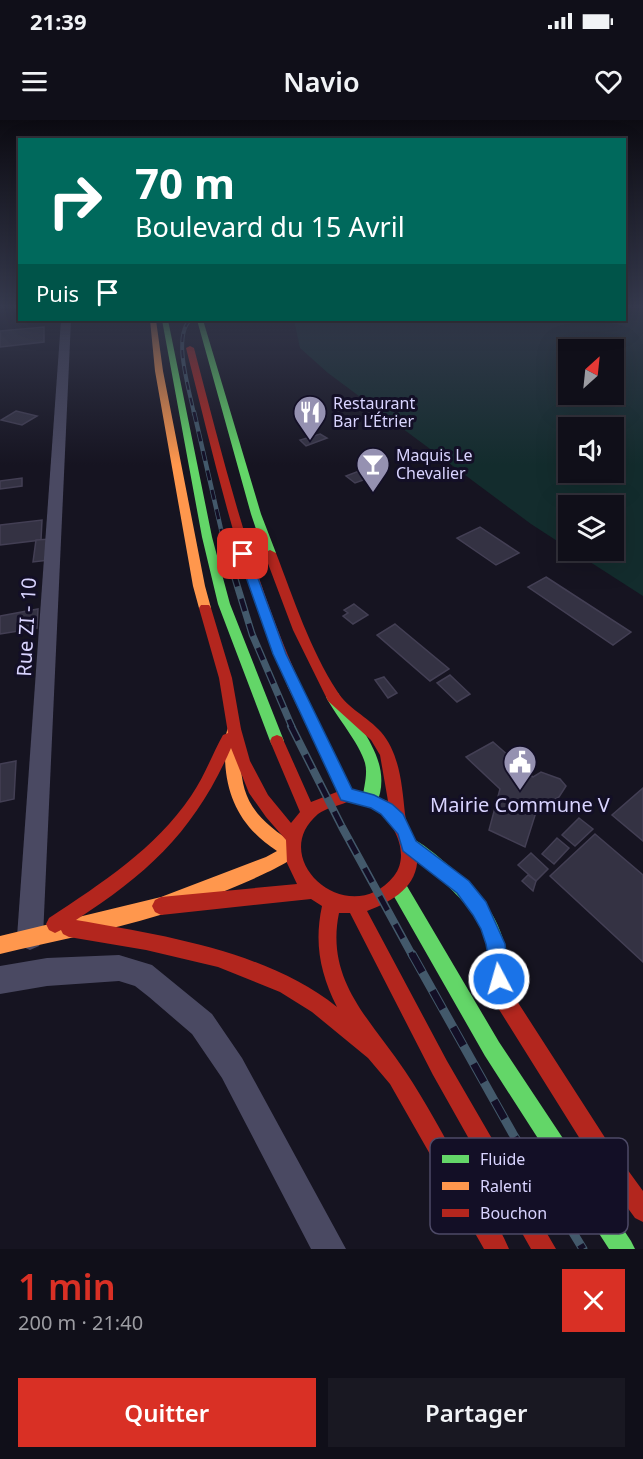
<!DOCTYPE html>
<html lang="fr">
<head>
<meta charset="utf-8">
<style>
  body { margin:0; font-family:"Noto Sans",sans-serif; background:#191822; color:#f1f3f6; height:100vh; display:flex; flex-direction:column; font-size:22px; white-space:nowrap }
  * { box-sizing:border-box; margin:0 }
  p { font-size:20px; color:#9c9ca2 }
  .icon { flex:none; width:33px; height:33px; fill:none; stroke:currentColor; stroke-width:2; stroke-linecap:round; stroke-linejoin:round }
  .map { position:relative; height:1129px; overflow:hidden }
  .side { display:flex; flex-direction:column; background:#100f19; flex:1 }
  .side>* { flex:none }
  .banner { position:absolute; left:18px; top:18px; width:608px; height:183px; border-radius:0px; box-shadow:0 6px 24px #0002,0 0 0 2px #302f38; background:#00695c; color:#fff; overflow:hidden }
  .needle { width:39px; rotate:27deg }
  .tools { position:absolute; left:558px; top:219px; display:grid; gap:12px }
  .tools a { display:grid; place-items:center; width:66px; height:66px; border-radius:0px; background:#100f19; box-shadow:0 6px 24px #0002,0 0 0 2px #302f38; font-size:30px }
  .pin { position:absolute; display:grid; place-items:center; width:51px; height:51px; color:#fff; margin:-26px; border-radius:12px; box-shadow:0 3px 9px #0006 }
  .me { position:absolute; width:66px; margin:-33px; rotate:354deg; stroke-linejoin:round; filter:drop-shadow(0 0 4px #0008) }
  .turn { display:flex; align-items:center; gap:21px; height:126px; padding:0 18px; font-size:27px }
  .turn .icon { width:78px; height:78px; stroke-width:2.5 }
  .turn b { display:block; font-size:42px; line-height:51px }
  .then { display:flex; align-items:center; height:57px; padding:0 18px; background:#0003; gap:12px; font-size:22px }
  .round { display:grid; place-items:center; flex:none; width:63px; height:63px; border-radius:0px; background:#191822 }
  .overview { display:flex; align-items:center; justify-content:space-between; height:102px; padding:0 18px }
  h1 { font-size:36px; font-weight:600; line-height:45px; color:#d93025 }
  .primary-button { display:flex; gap:12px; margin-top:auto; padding:12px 18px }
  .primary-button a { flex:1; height:69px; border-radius:0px; background:#d93025; color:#fff; font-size:24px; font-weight:600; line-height:69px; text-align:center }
  .primary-button a+a { background:#191822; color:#f1f3f6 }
  .status { display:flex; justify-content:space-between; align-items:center; height:42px; padding:0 30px; background:#100f19; direction:ltr }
  .status svg { height:16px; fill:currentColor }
  header { display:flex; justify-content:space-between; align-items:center; height:78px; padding:0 18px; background:#100f19; font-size:27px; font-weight:600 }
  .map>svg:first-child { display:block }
  .green { fill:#132c2d; fill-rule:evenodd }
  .building { fill:#343243; stroke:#433f54; stroke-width:1.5 }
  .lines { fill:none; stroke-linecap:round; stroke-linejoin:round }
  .street { fill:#4a4962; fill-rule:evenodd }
  .fast { fill:#63d668; fill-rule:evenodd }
  .slow { fill:#ff974d; fill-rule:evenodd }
  .jam { fill:#b3261e; fill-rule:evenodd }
  .rail-far4-casing { stroke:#43596b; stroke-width:4 }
  .rail-far3-casing { stroke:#43596b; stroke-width:4.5 }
  .rail-far2-casing { stroke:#43596b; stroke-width:7 }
  .rail-far1-casing { stroke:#43596b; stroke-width:8 }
  .rail-casing { stroke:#43596b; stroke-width:9 }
  .rail-far4 { stroke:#130f26; stroke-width:2; stroke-dasharray:8; stroke-linecap:butt }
  .rail-far3 { stroke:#130f26; stroke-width:3; stroke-dasharray:10; stroke-linecap:butt }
  .rail-far2 { stroke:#130f26; stroke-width:4.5; stroke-dasharray:13; stroke-linecap:butt }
  .rail-far1 { stroke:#130f26; stroke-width:5; stroke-dasharray:16; stroke-linecap:butt }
  .rail { stroke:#130f26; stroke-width:7; stroke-dasharray:21; stroke-linecap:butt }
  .route { fill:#1a73e8; stroke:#114b97; stroke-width:1.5 }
  .labels { text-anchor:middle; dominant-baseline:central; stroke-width:6; stroke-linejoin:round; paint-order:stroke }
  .far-poi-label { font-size:16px; fill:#d9d4ff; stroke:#130f26; text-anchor:start }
  .street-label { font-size:20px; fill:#d9d4ff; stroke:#130f26 }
  .poi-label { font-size:20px; fill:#d9d4ff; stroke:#130f26 }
  .key { fill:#130f26; stroke:#4e4a67; stroke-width:1.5 }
  .key-label { font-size:16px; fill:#d9d4ff }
</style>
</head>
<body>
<div class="status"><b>21:39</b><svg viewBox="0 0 49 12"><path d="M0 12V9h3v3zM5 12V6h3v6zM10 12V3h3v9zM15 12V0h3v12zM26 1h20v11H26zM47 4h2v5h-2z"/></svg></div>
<header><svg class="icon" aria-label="menu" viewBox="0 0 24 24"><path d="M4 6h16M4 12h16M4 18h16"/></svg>Navio<svg class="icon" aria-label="heart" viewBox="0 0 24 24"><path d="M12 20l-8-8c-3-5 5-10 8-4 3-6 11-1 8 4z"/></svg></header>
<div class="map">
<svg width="643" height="1129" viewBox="0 0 643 1129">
  <rect width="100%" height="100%" fill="#161421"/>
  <!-- green -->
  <path class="green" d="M624 187H643V476L573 431 614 430V386H568V428L531 404 328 253 300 228 294 200H624ZM568 230H614V274H568ZM568 308H614V352H568Z"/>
  <!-- building -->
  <g class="building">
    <polygon points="44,207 44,222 0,227 0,211"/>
    <polygon points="16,291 37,296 22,305 1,300"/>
    <polygon points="320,314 327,318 306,326 300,320"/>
    <polygon points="359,351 369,358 355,363 346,356"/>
    <polygon points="22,358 22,366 0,369 0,361"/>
    <polygon points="42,400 41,420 0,425 0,405"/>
    <polygon points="480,407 519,433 496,445 457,418"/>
    <polygon points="51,419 49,440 33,442 36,420"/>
    <polygon points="546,457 631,512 613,525 528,467"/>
    <polygon points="354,484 368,495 353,504 343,496 348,493 344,490"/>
    <polygon points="38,489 37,508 0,514 0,496"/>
    <polygon points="395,504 449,549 430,561 377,515"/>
    <polygon points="450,555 470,574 457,582 437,563"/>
    <polygon points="384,557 397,573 388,578 375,560"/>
    <polygon points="493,622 533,657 541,652 560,659 566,666 559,677 537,689 525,727 489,710 500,669 466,637"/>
    <polygon points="16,641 14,679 0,682 0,644"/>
    <polygon points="643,668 643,721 612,695"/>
    <polygon points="579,698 593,709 575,726 562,715"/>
    <polygon points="595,714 643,755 643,842 550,756"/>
    <polygon points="557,718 569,728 554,744 542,734"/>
    <polygon points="531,733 548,749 536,761 518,745"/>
    <polygon points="528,755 536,761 533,771 522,761"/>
  </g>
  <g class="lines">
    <!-- street -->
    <g class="street">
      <polygon points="61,200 71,200 43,817 39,826 30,830 21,826 17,817"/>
      <polygon points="119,835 152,845 212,894 242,938 346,1129 311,1129 222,958 192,914 149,877 135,866 119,861 47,866 0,874 0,846 47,838"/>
    </g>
    <!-- fast -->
    <g class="fast">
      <polygon points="162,200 168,200 212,417 230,484 284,621 282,625 277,627 272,625 270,621 218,484 202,417"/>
      <polygon points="197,200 203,200 261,394 276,433 274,435 270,436 264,433 251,394"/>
      <path d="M333 572 338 573C359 607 395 643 376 685L370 687 364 685C360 675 369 658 365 643 360 624 336 596 326 577L328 573Z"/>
      <path d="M409 717C423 723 436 735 447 744 475 767 499 794 506 831 509 846 509 862 511 877L508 884 501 887 494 884 491 877C490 860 491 843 487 826 476 783 437 756 403 730L401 725 403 720Z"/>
      <polygon points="398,759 404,761 499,922 631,1121 635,1129 609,1129 485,936 392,773 389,767 392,761"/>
    </g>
    <!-- slow -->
    <g class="slow">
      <polygon points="150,200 156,200 163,251 205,466 211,488 205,492 199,488 193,466 155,251"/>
      <polygon points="294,560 299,561 301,565 352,670 355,675 352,680 347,682 342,680 287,565 289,561"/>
      <path d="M234 604 239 606 241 610C238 672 244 692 298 726L300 731C293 747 183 788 160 795 108 811 53 821 0 834V816L161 777 266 737 277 731C243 709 226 679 225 638 225 628 224 615 229 606Z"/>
    </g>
    <!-- jam -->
    <g class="jam">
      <path d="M190 226 194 228C224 343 252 457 301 565L299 569H289L287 565C240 456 215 342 186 228Z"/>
      <path d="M270 430 276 433C294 480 310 529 337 571 347 588 368 597 381 612 400 634 402 666 405 694 406 704 413 714 416 724 424 762 398 779 367 791L447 941 556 1129H531L433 955 350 793H339C325 861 371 900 405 951 426 982 444 1017 463 1050 479 1075 497 1101 509 1129H484L390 964 368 938 312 892 280 872 218 847 146 830 69 817 63 814 61 810 55 813 49 810 46 804 49 798C102 763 155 729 191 676 204 657 212 635 223 615L228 613 219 558 199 488 201 485H209L211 488 232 558 241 609 250 641 268 675 291 703 300 692 270 621 272 617 277 615 282 617 311 682 347 668 388 681 380 635 371 620 328 581 293 510 264 433ZM231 628 249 673 266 697 286 720 287 743 297 764 161 777 155 780 152 786 155 792 161 795 311 779 322 786C314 823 320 853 337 887 267 831 162 815 76 800 150 752 195 710 231 628ZM347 682C358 684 369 686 378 692 396 704 410 736 394 756 349 812 265 739 318 694 326 688 338 686 347 682Z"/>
      <polygon points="492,851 499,853 611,1027 643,1071 643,1102 635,1098 595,1043 485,867 483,860 485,853"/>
    </g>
    <defs>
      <path id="rail-far4" d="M190 200C172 218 190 271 194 294"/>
      <polyline id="rail-far3" points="194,292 226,431"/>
      <polyline id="rail-far2" points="226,429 252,514 292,607"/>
      <polyline id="rail-far1" points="291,606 342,707 412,835"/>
      <polyline id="rail" points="412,834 513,1014 583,1129"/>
    </defs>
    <!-- rail-far4 casing -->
    <use href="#rail-far4" class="rail-far4-casing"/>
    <!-- rail-far3 casing -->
    <use href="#rail-far3" class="rail-far3-casing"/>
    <!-- rail-far2 casing -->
    <use href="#rail-far2" class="rail-far2-casing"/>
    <!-- rail-far1 casing -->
    <use href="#rail-far1" class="rail-far1-casing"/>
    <!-- rail casing -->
    <use href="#rail" class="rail-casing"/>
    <!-- rail-far4 -->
    <use href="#rail-far4" class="rail-far4"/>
    <!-- rail-far3 -->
    <use href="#rail-far3" class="rail-far3"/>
    <!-- rail-far2 -->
    <use href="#rail-far2" class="rail-far2"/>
    <!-- rail-far1 -->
    <use href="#rail-far1" class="rail-far1"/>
    <!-- rail -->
    <use href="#rail" class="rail"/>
  </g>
  <!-- sky -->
  <linearGradient id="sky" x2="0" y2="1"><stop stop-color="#0c0b12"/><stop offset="0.54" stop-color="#363a4e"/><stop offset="1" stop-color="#363a4e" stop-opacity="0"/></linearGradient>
  <rect width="643" height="345" fill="url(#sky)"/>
  <!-- route -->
  <polygon class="route" points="243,431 249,434 286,534 352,669 374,675 392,684 403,694 416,721 469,761 486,782 505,824 509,859 506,866 499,869 493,866 486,824 481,809 473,795 457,773 403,731 398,714 381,694 371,688 341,680 273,534 238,434"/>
  <!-- icons -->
  <defs>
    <symbol id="restaurant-pin" viewBox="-11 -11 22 30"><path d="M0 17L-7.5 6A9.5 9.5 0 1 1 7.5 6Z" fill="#9591b1" stroke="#130f26"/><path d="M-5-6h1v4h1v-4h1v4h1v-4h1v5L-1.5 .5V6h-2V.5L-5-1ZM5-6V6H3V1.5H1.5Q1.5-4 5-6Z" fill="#fff"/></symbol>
    <symbol id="bar-pin" viewBox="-11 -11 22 30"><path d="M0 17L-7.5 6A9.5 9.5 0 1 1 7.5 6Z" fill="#9591b1" stroke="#130f26"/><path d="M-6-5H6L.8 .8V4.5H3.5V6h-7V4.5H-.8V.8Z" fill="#fff"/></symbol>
    <symbol id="civic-pin" viewBox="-11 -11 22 30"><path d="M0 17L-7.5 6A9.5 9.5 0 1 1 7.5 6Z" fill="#9591b1" stroke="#130f26"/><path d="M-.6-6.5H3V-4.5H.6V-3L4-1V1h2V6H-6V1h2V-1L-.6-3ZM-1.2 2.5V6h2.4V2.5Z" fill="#fff"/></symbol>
  </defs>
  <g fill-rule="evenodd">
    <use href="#restaurant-pin" x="291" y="273" width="38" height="52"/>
    <use href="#bar-pin" x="354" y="325" width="38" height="52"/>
    <use href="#civic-pin" x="501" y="623" width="38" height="52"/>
  </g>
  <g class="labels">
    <!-- far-poi labels -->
    <g class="far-poi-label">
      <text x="333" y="283">Restaurant<tspan x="333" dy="18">Bar L’Étrier</tspan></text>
      <text x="396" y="335">Maquis Le<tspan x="396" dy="18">Chevalier</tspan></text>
    </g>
    <!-- street labels -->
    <g class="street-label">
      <text transform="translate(26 507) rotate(-87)">Rue ZI - 10</text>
    </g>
    <!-- poi labels -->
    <g class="poi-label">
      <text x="520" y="684">Mairie Commune V</text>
    </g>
  </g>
  <!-- legend -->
  <rect x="430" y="1018" width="198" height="96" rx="9" class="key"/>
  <rect x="442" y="1035" width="27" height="8" fill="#63d668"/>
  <rect x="442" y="1062" width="27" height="8" fill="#ff974d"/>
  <rect x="442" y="1089" width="27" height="8" fill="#b3261e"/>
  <g class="key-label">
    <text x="480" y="1045">Fluide</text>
    <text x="480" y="1072">Ralenti</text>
    <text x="480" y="1099">Bouchon</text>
  </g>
</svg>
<div class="tools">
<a><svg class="needle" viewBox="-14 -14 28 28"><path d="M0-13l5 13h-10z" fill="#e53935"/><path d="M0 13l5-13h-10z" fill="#9c9ca2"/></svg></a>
<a><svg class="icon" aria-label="sound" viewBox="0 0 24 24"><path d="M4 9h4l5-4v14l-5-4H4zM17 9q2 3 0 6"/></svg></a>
<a><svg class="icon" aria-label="layers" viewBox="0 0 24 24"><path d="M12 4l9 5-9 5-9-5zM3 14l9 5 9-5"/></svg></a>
</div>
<div class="pin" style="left:243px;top:434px;background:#d93025"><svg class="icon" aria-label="arrive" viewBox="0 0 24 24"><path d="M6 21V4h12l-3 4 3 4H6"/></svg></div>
<svg class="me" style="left:499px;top:859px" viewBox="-20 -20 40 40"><circle r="17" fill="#1a73e8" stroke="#fff" stroke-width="3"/><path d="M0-11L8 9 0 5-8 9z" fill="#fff"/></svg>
<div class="banner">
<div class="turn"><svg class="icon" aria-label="right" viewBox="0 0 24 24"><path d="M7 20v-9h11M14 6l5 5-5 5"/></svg><div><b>70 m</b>Boulevard du 15 Avril</div></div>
<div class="then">Puis<svg class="icon" aria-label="arrive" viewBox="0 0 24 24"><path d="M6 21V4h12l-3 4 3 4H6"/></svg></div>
</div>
</div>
<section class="side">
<div class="overview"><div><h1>1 min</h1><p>200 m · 21:40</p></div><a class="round" style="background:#d93025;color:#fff"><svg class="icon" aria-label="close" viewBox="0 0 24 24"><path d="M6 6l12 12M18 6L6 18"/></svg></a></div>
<div class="primary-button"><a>Quitter</a><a>Partager</a></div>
</section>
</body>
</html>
